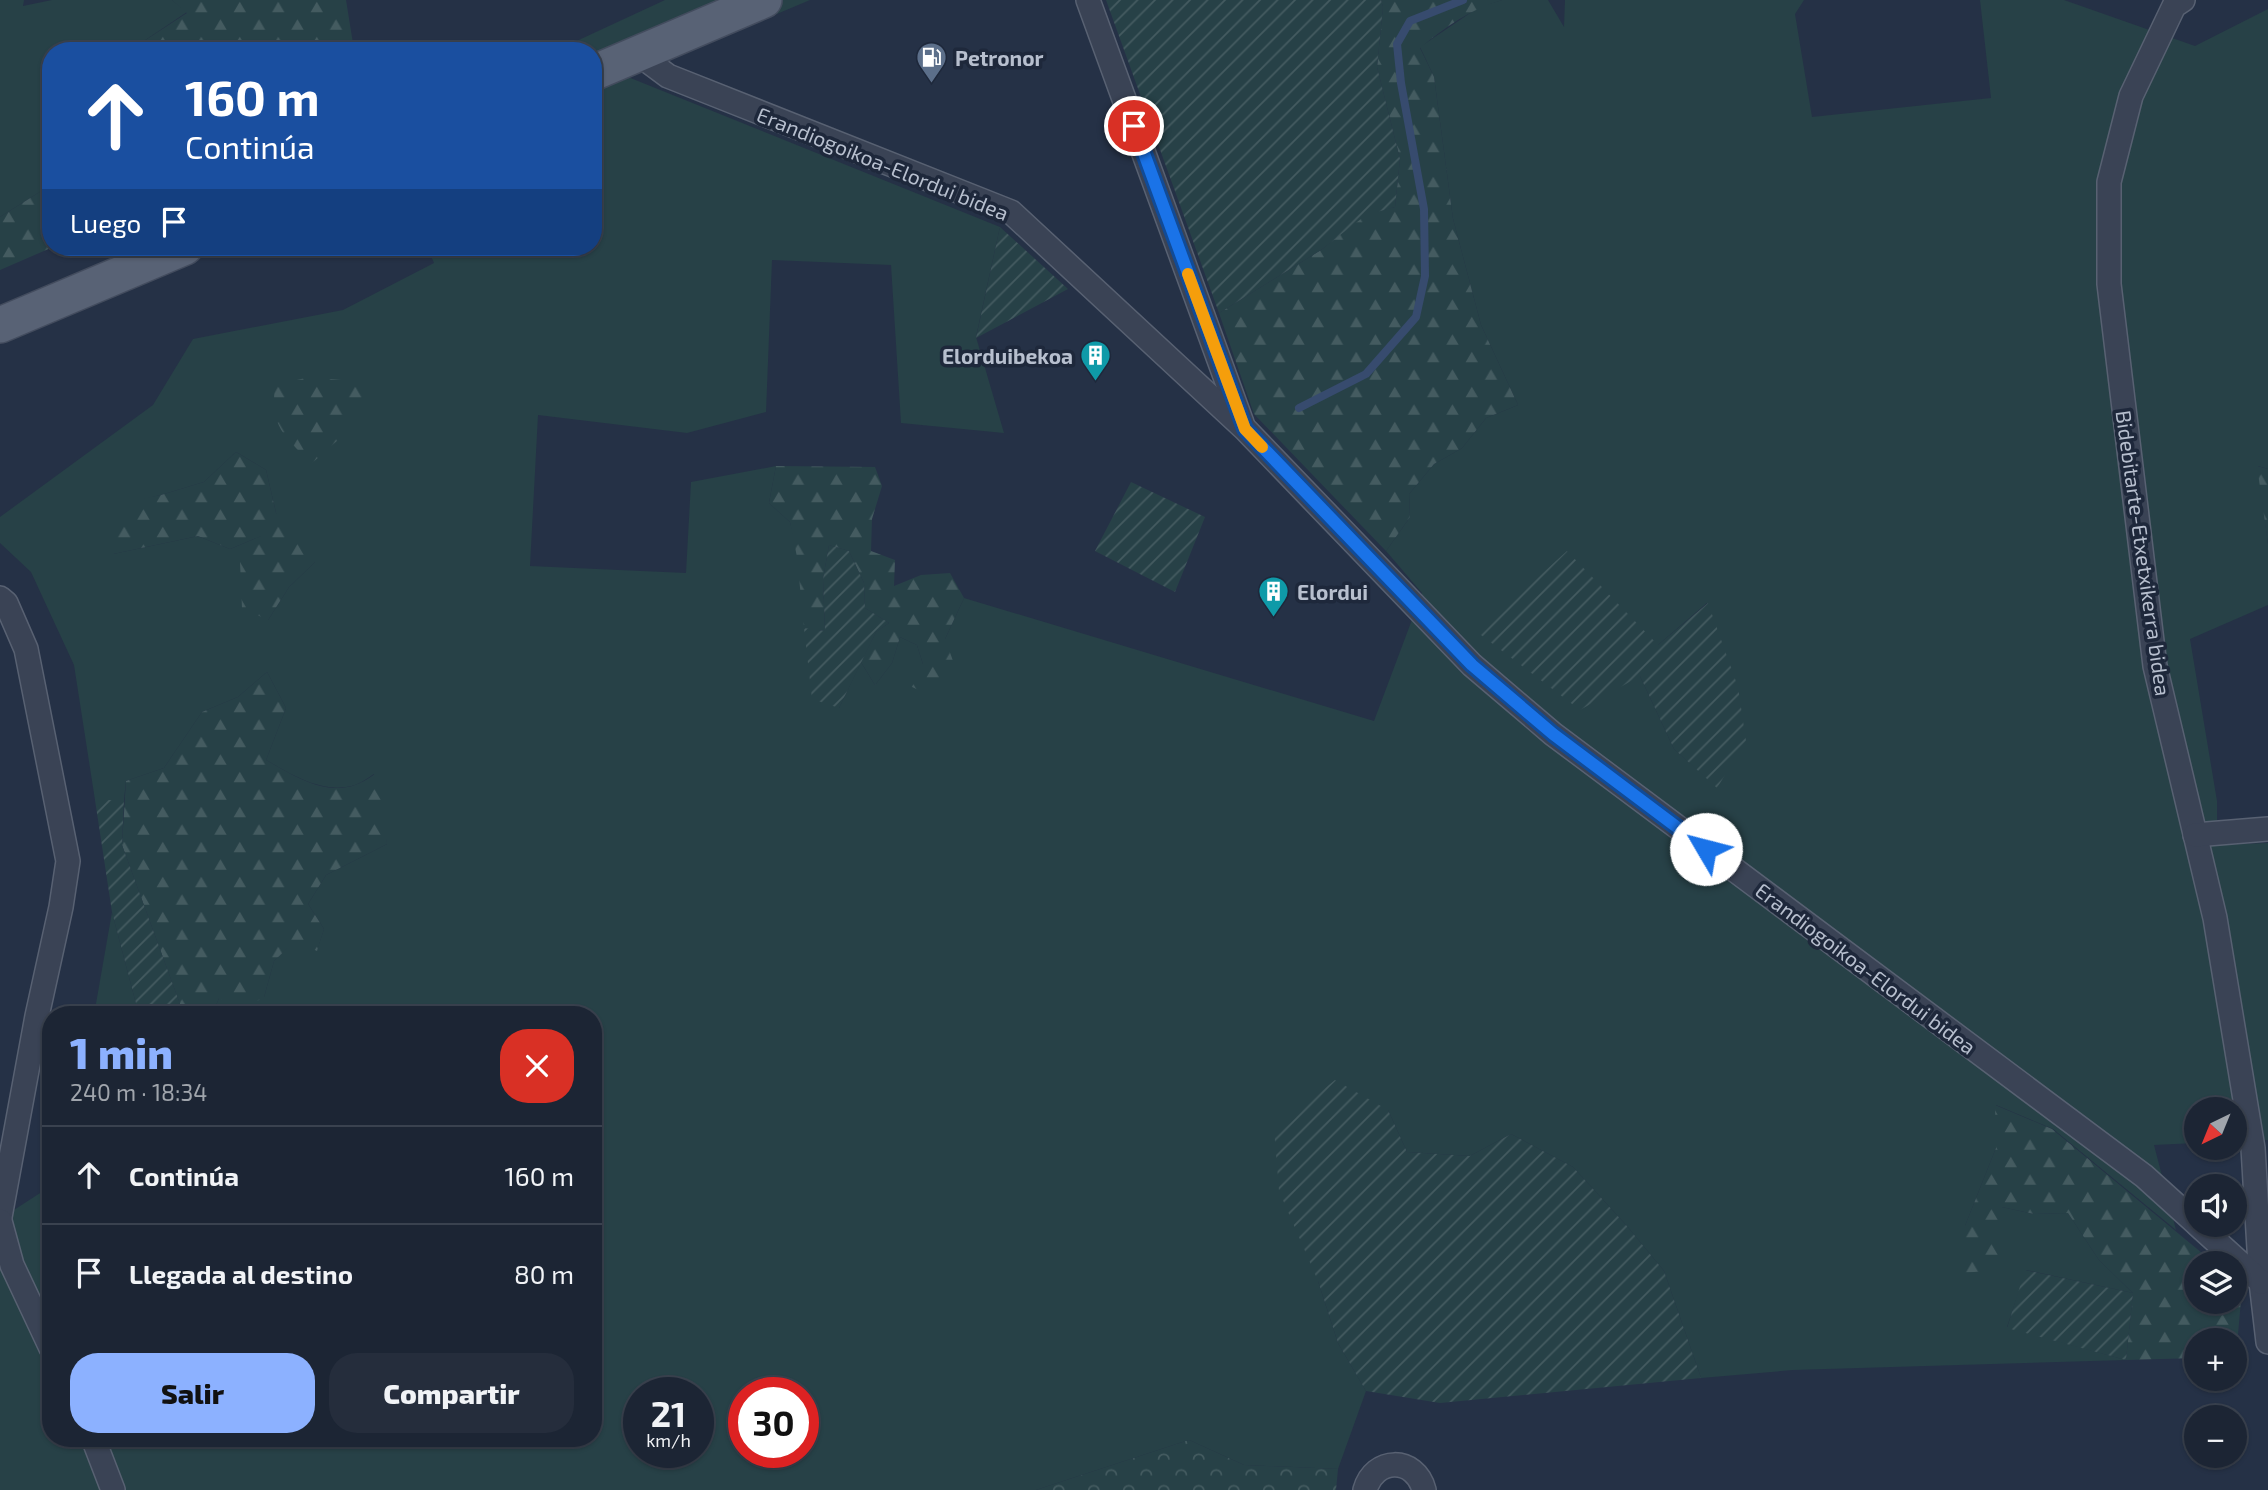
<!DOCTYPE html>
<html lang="es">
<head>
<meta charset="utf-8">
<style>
  body { margin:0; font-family:"Exo 2",sans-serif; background:#252d3c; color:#f1f3f6; height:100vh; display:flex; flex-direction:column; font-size:26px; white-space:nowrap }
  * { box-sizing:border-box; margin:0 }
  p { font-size:23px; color:#a0a5ac }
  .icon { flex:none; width:38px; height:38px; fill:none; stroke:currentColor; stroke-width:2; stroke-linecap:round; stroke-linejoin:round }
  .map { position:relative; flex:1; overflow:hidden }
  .details { position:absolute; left:42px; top:1006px; width:560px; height:441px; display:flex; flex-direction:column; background:#1c2534; border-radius:28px; box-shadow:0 2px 5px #0004,0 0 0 2px #3a424f }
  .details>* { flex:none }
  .banner { position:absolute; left:42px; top:42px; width:560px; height:214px; border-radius:28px; box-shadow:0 2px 5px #0004,0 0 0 2px #3a424f; background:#1a4fa0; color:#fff; overflow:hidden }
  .needle { width:46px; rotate:223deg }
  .tools { position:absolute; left:2184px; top:1097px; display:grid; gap:14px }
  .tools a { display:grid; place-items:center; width:63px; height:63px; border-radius:50%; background:#1c2534; box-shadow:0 2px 5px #0004,0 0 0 2px #3a424f; font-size:35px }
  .speed { position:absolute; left:623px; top:1377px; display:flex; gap:14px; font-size:35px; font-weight:700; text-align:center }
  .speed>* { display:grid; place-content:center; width:91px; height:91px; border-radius:50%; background:#1c2534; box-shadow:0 2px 5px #0004,0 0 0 2px #3a424f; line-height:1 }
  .speed small { font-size:18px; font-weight:400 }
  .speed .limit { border:10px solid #d22; background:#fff; color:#111 }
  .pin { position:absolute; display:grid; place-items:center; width:60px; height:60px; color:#fff; margin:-30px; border:4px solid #fff; border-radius:50%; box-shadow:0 2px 7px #0007 }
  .me { position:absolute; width:77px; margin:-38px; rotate:307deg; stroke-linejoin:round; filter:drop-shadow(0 0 5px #0008) }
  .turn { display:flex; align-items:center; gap:24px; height:147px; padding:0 28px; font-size:32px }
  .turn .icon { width:91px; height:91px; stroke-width:2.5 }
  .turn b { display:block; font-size:49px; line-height:60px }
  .then { display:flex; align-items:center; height:66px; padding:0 28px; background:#0003; gap:14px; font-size:26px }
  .round { display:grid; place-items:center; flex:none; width:74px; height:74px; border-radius:28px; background:#252d3c }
  .overview { display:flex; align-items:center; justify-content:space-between; height:119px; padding:0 28px }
  h1 { font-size:42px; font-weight:800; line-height:52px; color:#8cb1ff }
  .button { display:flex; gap:14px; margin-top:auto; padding:14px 28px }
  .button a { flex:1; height:80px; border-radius:28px; background:#8cb1ff; color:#111; font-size:28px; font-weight:800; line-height:80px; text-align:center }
  .button a+a { background:#252d3c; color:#f1f3f6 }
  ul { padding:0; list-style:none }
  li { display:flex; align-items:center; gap:21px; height:98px; padding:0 28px; border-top:2px solid #3a424f }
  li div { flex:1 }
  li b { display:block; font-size:26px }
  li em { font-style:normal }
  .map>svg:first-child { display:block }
  .grass { fill:#274147; fill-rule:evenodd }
  .forest { fill:url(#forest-firs) }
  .park { fill:url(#park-crowns) }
  .garden { fill:url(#garden-furrows) }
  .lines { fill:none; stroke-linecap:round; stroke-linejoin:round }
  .stream { stroke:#374b6e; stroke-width:8 }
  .minor-casing { stroke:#586172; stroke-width:26 }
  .primary-casing { stroke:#434c5e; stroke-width:38 }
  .minor { stroke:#3a4355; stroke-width:23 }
  .primary { stroke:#586275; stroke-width:35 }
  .route-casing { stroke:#114b97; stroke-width:18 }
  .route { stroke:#1a73e8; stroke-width:12 }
  .slow { stroke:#f59e0b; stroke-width:12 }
  .labels { text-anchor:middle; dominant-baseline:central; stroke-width:7; stroke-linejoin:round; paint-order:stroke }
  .poi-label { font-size:21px; font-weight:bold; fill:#b7bfce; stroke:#1e283b; text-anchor:start }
  .street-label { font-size:21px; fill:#b7bfce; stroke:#1e283b }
</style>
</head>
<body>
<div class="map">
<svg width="2268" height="1490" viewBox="0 0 2268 1490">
  <defs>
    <pattern id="forest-firs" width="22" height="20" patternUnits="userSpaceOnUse" patternTransform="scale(1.75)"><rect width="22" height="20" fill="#274147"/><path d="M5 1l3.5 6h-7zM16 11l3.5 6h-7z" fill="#445b60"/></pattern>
    <pattern id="park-crowns" width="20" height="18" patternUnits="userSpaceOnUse" patternTransform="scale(1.75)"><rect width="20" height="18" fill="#274147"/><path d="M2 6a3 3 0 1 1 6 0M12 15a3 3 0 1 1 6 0" fill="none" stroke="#445b60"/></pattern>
    <pattern id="garden-furrows" width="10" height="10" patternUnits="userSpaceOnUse" patternTransform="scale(1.75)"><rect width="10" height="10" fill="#274147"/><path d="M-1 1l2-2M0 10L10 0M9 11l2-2" fill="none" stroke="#445b60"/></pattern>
  </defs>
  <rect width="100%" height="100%" fill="#253146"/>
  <!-- grass -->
  <g class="grass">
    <polygon points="0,0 24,0 23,6 52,0 172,0 187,12 138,45 139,51 51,51 51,185 0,217"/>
    <path d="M665 0H810L628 77 1000 227 976 337 1004 433 901 423 891 265 772 260 766 412 687 433 538 415 530 566 686 573 691 482 776 466 769 503 790 522 839 708 861 662 875 685 892 663 900 637 917 645 923 664 945 639 964 598 1374 721 1422 593 1386 551 1410 517 1409 494 1434 464 1462 448 1486 418 1518 405 1481 325 1453 219 1434 77 1420 47 1479 7 1502 0H1548L1564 27 1565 0H1804L1795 14 1812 117 1991 98 1980 0H2064L2195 46 2268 9V469L2258 466 2268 544V605L2190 639 2217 801V845L2268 843V1140L2235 1141V1110H2196V1143L2154 1145 2176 1230 2053 1129 1996 1105V1148L1965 1226 2002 1207 2034 1214 2068 1213 2099 1260 2133 1293 2026 1270 2007 1327 2126 1360 1793 1370 1701 1378 1664 1271 1626 1225 1573 1167 1511 1134 1470 1156 1407 1152 1388 1110 1318 1281 1338 1343 1366 1391 1338 1469 1244 1465 1189 1440 1036 1490H0V1219L51 1186V1438H593V1015H212L219 998 264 997 274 961 295 940 317 950 324 929 308 904 326 875 387 844 374 774C368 778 361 783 355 785 324 795 292 775 266 760L286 708 267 672 238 697 202 712 164 768 126 781 124 800H95L74 665 31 572 0 543V517L153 405 193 339 343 310 434 263 427 247H593V51H555ZM236 452 266 470 276 513 315 562 289 587 268 620 263 535 230 549 198 536 113 554 135 501 161 495 204 482ZM1707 603 1717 787 1674 749 1640 676 1658 645ZM639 1393H698V1452H639ZM744 1393H803V1452H744Z"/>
    <polygon points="112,912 139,1015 94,1015"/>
  </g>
  <!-- forest -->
  <g class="forest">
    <polygon points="172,0 346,0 354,50 360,51 139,51 138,45 187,13"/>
    <path d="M1381 0H1502C1471 9 1445 27 1420 48L1434 77 1453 219 1481 325 1518 405 1486 418 1462 448 1434 464 1409 494 1410 517 1386 551 1254 414 1219 313 1321 250 1366 214 1395 207 1400 159 1377 67 1383 7Z"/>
    <polygon points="51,185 51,247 53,247 0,270 0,217"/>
    <path d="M310 377 341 380 372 391 347 432 311 464C284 434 270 428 275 385Z"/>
    <polygon points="236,452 266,470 276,513 307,531 315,562 289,587 268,620 242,608 240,562 261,536 230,549 198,536 113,554 111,528 135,500 161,495 204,482"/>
    <polygon points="776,466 875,467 882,486 872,519 871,551 895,560 894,586 921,575 950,573 964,598 945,639 956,669 927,694 910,686 923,664 917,645 900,637 892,663 875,685 861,662 876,632 889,623 865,608 864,583 849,551 829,545 823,579 825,631 804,628 797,557 790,522 769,503"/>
    <polygon points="2257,466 2268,469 2268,544"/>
    <path d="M267 672 286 708 266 760C292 775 325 796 355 785 362 783 369 778 375 774L384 804 387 844 326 875 308 904 324 929 317 951 295 941 274 961 264 997 240 1011 219 998 212 1015H184L122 845 126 781 164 768 202 712 238 697Z"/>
    <polygon points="1995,1105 2052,1129 2214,1263 2196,1264 2196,1302 2235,1302 2235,1282 2242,1288 2236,1357 2235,1340 2196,1340 2196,1358 2126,1360 2133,1293 2099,1260 2068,1213 2034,1214 2002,1207 2000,1270 1961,1273 1965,1226 1996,1148"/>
  </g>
  <!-- park -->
  <polygon class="park" points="1189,1440 1244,1465 1338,1469 1336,1490 1036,1490"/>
  <!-- garden -->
  <g class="garden">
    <polygon points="1106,0 1381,0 1383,7 1377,67 1400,159 1395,207 1366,215 1321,250 1219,313"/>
    <polygon points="1000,227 1068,289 976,338"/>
    <polygon points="1131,482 1205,517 1175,592 1095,551"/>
    <polygon points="829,545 849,551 864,583 865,608 889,623 876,632 839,708 812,699 804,628 825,631 823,579"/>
    <polygon points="1567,551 1658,645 1708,603 1738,687 1746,741 1717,788 1674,749 1640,676 1580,710 1477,632"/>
    <polygon points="95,800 124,800 122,845 184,1015 139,1015 112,912"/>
    <polygon points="1335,1080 1388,1110 1407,1152 1470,1156 1511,1134 1573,1167 1626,1225 1664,1271 1701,1378 1440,1403 1366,1391 1338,1343 1318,1281 1279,1191 1274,1129"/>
    <polygon points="2025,1270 2133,1293 2126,1360 2007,1328"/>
  </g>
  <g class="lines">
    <!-- stream -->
    <polyline class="stream" points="1299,408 1366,374 1416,317 1425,276 1424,209 1401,83 1397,44 1410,21 1463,0"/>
    <defs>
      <g id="minor">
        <polyline points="1088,0 1242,423"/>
        <polyline points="2183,0 2174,6 2131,96 2109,182 2109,284 2155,666 2215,918 2253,1148 2261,1282 2268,1342"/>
        <polyline points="637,53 668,76 1011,212 1245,429 1472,665 1553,734 2144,1176 2196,1223"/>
        <polyline points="0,598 6,603 26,649 68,861 61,907 37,1016 0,1217"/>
        <polyline points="2195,835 2268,829"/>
        <polyline points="0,1221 12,1265 51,1348"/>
        <polyline points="2198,1225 2261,1282"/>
        <polyline points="93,1438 113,1490"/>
        <path d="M1365 1490C1374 1457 1415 1456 1424 1490"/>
      </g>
      <g id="primary">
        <polyline points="593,73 764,0"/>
        <polyline points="0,325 185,247"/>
      </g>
    </defs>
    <!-- minor casing -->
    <use href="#minor" class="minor-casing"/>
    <!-- primary casing -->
    <use href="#primary" class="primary-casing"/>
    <!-- minor -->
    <use href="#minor" class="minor"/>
    <!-- primary -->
    <use href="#primary" class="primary"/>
  </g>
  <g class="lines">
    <defs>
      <polyline id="route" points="1134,126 1245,429 1472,665 1553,734 1706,849"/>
    </defs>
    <!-- route casing -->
    <use href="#route" class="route-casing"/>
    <!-- route -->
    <use href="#route" class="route"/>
    <!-- slow -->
    <polyline class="slow" points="1188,274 1245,429 1262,447"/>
  </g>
  <!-- icons -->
  <defs>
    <symbol id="fuel-pin" viewBox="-11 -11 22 30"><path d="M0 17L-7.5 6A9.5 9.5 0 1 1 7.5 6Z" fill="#5c6f8a" stroke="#1e283b"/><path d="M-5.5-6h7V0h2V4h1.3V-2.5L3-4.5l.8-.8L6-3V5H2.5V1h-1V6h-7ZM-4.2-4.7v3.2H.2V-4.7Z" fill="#fff"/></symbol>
    <symbol id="building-pin" viewBox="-11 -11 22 30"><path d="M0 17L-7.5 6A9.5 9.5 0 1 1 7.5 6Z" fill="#0f9aa8" stroke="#1e283b"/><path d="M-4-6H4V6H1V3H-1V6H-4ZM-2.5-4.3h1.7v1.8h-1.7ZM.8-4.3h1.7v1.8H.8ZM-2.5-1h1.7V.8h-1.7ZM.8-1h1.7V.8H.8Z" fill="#fff"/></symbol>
  </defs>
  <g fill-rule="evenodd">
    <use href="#fuel-pin" x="914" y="40" width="35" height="47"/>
    <use href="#building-pin" x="1078" y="338" width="35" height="47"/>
    <use href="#building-pin" x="1256" y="574" width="35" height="47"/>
  </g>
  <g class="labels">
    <!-- poi labels -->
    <g class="poi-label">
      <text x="955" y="57">Petronor</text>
      <text x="1073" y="355" text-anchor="end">Elorduibekoa</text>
      <text x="1297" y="591">Elordui</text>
    </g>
    <!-- street labels -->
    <g class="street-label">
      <text transform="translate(883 163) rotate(22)">Erandiogoikoa-Elordui bidea</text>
      <text transform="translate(2144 553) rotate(82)">Bidebitarte-Etxetxikerra bidea</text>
      <text transform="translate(1866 968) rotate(37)">Erandiogoikoa-Elordui bidea</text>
    </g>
  </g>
</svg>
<div class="tools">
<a><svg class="needle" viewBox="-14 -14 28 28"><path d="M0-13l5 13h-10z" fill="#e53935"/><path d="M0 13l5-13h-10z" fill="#a0a5ac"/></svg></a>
<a><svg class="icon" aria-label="sound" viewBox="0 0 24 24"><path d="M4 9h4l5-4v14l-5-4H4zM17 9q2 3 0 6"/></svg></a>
<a><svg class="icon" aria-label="layers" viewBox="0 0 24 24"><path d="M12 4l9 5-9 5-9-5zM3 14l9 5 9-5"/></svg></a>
<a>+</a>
<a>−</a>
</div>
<div class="speed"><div>21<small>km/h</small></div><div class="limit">30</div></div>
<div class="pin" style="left:1134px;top:126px;background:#d93025"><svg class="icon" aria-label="arrive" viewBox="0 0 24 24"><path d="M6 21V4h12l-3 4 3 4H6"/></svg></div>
<svg class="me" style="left:1706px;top:849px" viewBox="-20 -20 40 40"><circle r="19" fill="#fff"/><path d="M0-13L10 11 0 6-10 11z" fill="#1a73e8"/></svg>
<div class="banner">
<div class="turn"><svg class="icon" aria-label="ahead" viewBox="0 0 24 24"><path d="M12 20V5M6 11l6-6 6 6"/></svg><div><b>160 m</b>Continúa</div></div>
<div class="then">Luego<svg class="icon" aria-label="arrive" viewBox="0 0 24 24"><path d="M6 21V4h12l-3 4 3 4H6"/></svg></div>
</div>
<section class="details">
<div class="overview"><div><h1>1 min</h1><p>240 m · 18:34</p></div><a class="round" style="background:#d93025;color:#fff"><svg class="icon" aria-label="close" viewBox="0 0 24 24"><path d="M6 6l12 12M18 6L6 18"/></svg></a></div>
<ul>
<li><svg class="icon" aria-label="ahead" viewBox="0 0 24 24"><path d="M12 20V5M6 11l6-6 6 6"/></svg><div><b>Continúa</b></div><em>160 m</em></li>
<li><svg class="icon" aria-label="arrive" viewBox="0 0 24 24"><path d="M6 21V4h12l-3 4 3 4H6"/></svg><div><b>Llegada al destino</b></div><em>80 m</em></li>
</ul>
<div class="button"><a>Salir</a><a>Compartir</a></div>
</section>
</div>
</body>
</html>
